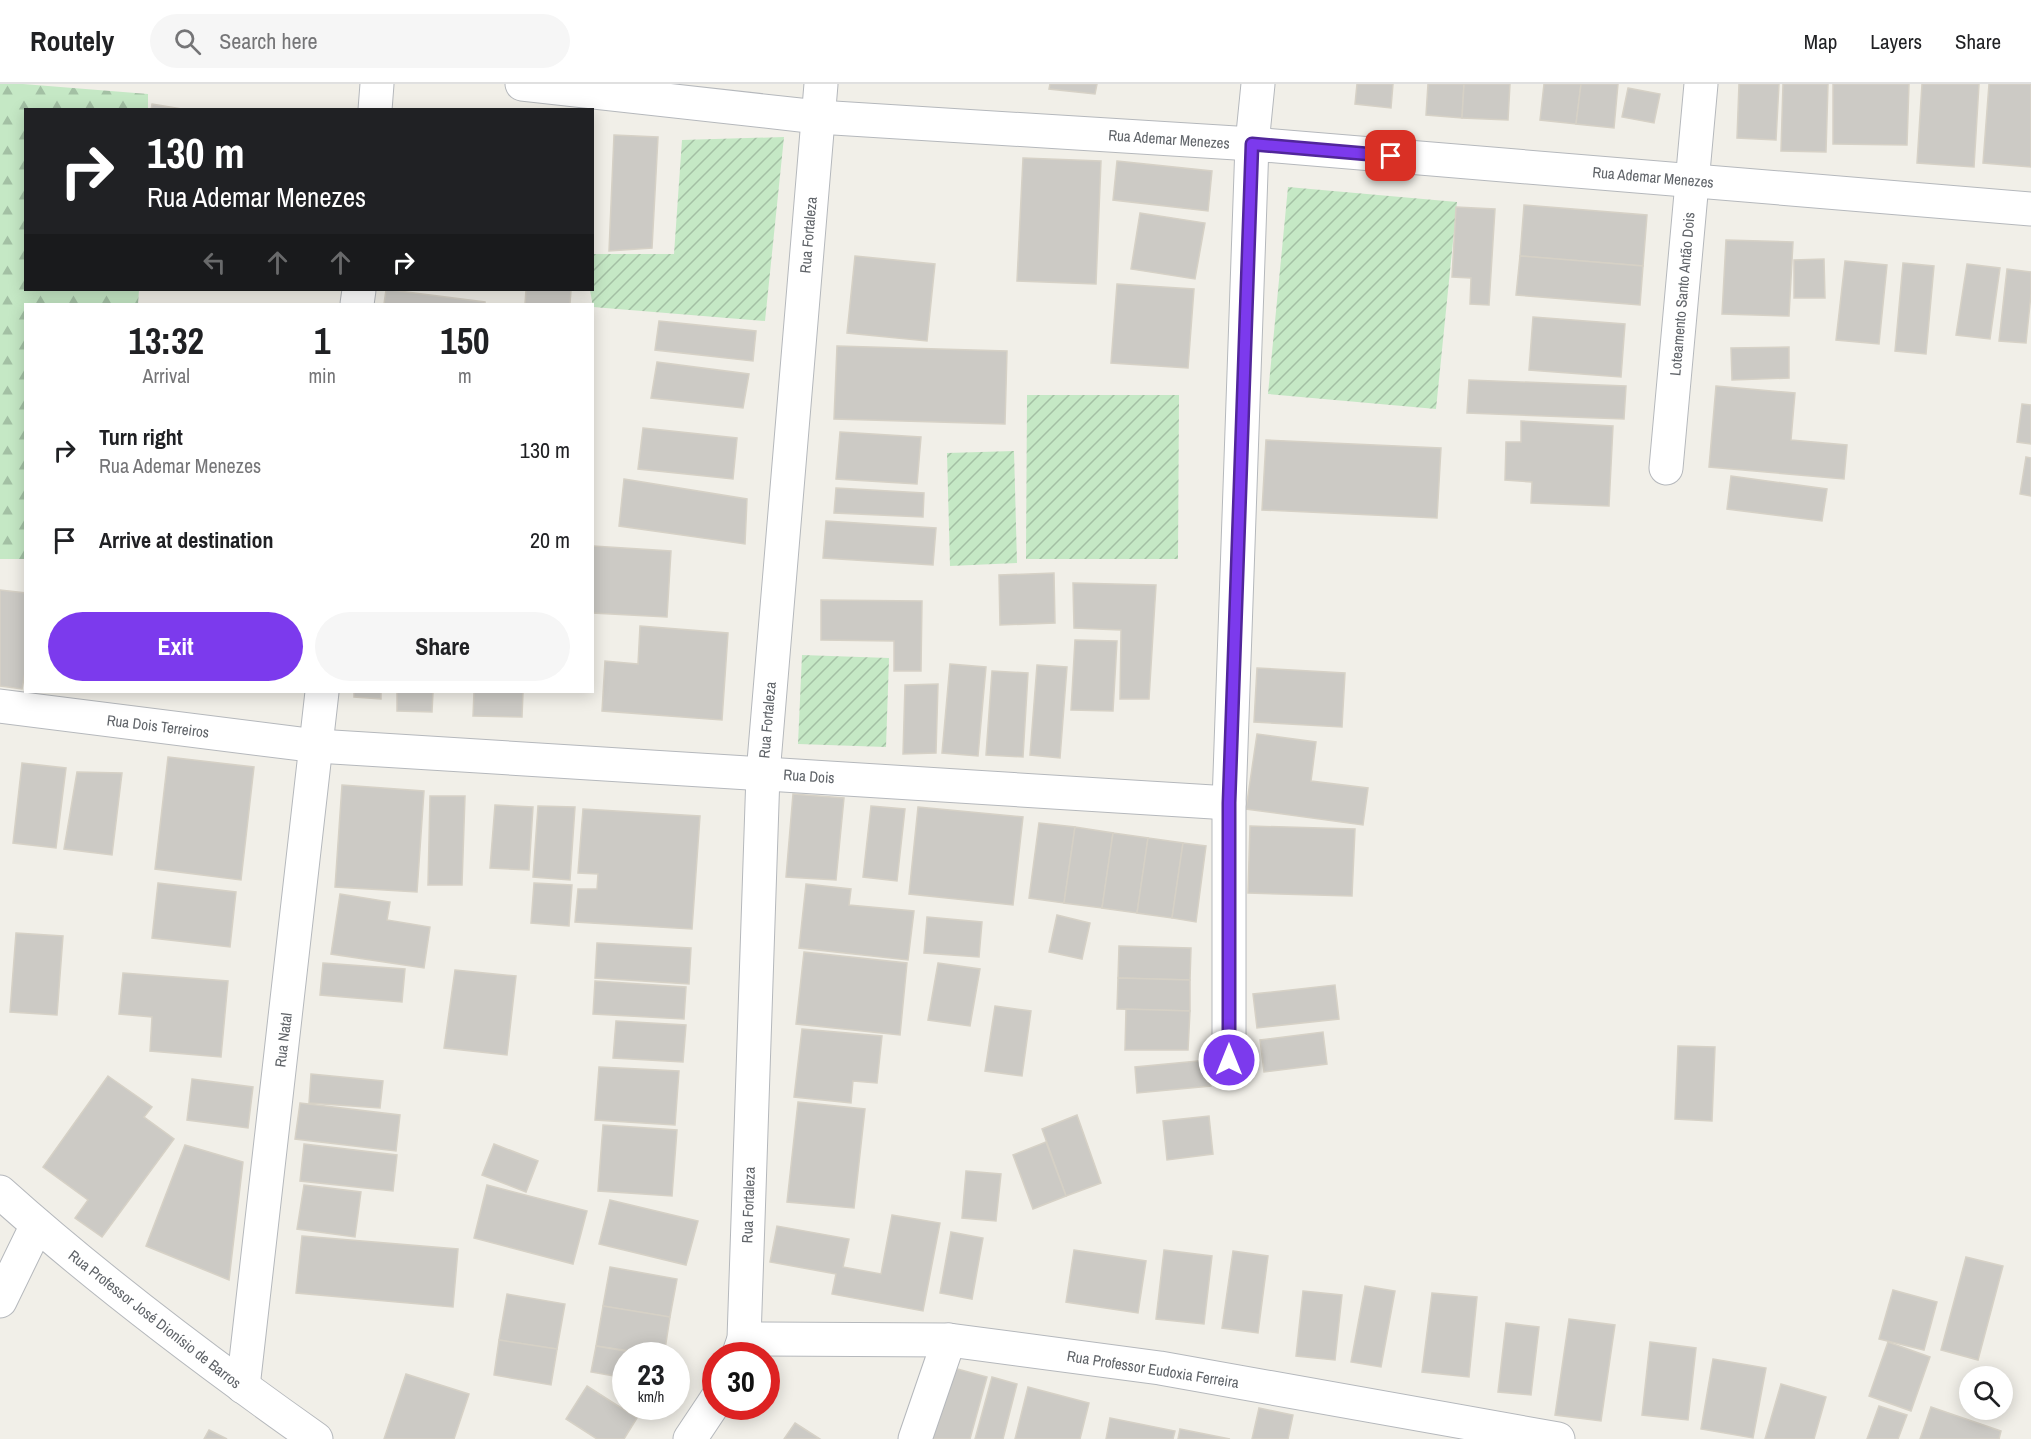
<!DOCTYPE html>
<html lang="en">
<head>
<meta charset="utf-8">
<style>
  body { margin:0; font-family:"Archivo Narrow",sans-serif; background:#f6f6f6; color:#202124; height:100vh; display:flex; flex-direction:column; font-size:22px; white-space:nowrap }
  * { box-sizing:border-box; margin:0 }
  p { font-size:20px; color:#757577 }
  .icon { flex:none; width:33px; height:33px; fill:none; stroke:currentColor; stroke-width:2; stroke-linecap:round; stroke-linejoin:round }
  .map { position:relative; flex:1; overflow:hidden }
  .drawer { position:absolute; left:24px; top:219px; width:570px; height:390px; display:flex; flex-direction:column; background:#fff; border-radius:0px; box-shadow:0 3px 15px #0003 }
  .drawer>* { flex:none }
  .banner { position:absolute; left:24px; top:24px; width:570px; height:183px; border-radius:0px; box-shadow:0 3px 15px #0003; background:#202124; color:#fff; overflow:hidden }
  .fabs { position:absolute; left:1959px; top:1282px; display:grid; gap:12px }
  .fabs a { display:grid; place-items:center; width:54px; height:54px; border-radius:50%; background:#fff; box-shadow:0 3px 15px #0003; font-size:30px }
  .speed { position:absolute; left:612px; top:1258px; display:flex; gap:12px; font-size:30px; font-weight:700; text-align:center }
  .speed>* { display:grid; place-content:center; width:78px; height:78px; border-radius:50%; background:#fff; box-shadow:0 3px 15px #0003; line-height:1 }
  .speed small { font-size:15px; font-weight:400 }
  .speed .limit { border:9px solid #d22; background:#fff; color:#111 }
  .pin { position:absolute; display:grid; place-items:center; width:51px; height:51px; color:#fff; margin:-26px; border-radius:12px; box-shadow:0 3px 9px #0006 }
  .me { position:absolute; width:66px; margin:-33px; rotate:0deg; stroke-linejoin:round; filter:drop-shadow(0 0 4px #0008) }
  .turn { display:flex; align-items:center; gap:21px; height:126px; padding:0 24px; font-size:27px }
  .turn .icon { width:78px; height:78px; stroke-width:2.5 }
  .turn b { display:block; font-size:42px; line-height:51px }
  .lanes { display:flex; align-items:center; height:57px; padding:0 24px; background:#0003; justify-content:center; gap:30px; direction:ltr }
  .lanes .off { opacity:.35 }
  .eta { display:flex; justify-content:space-evenly; align-items:center; height:102px; text-align:center }
  .eta b { font-size:36px; font-weight:700; line-height:42px }
  .cta { display:flex; gap:12px; margin-top:auto; padding:12px 24px }
  .cta a { flex:1; height:69px; border-radius:36px; background:#7c3aed; color:#fff; font-size:24px; font-weight:700; line-height:69px; text-align:center }
  .cta a+a { background:#f6f6f6; color:#202124 }
  ul { padding:0; list-style:none }
  li { display:flex; align-items:center; gap:18px; height:90px; padding:0 24px }
  li div { flex:1 }
  li b { display:block; font-size:22px }
  li em { font-style:normal }
  header { display:flex; align-items:center; gap:36px; box-sizing:border-box; height:84px; padding:0 30px; background:#fff; border-bottom:2px solid #e0e0e0 }
  header strong { font-size:28px }
  nav { display:flex; gap:33px; margin-inline-start:auto; font-size:21px }
  .search { width:420px; height:54px; background:#f6f6f6; display:flex; align-items:center; gap:15px; box-sizing:border-box; padding:0 21px; border-radius:33px; color:#757577; font-size:22px }
  .map>svg:first-child { display:block }
  .forest { fill:url(#forest-firs) }
  .garden { fill:url(#garden-furrows) }
  .building { fill:#cccac5; stroke:#d6d1c6; stroke-width:1.5 }
  .lines { fill:none; stroke-linecap:round; stroke-linejoin:round }
  .street-casing { stroke:#b5b8bc; stroke-width:35 }
  .street { stroke:#fff; stroke-width:33 }
  .route-casing { stroke:#51269a; stroke-width:15 }
  .route { stroke:#7c3aed; stroke-width:10 }
  .labels { text-anchor:middle; dominant-baseline:central; stroke-width:4.5; stroke-linejoin:round; paint-order:stroke }
  .street-label { font-size:15px; fill:#5f6368; stroke:#fff }
</style>
</head>
<body>
<header>
<strong>Routely</strong>
<div class="search"><svg class="icon" aria-label="search" viewBox="0 0 24 24"><circle cx="10" cy="10" r="6"/><path d="M15 15l6 6"/></svg>Search here</div>
<nav><a>Map</a><a>Layers</a><a>Share</a></nav>
</header>
<div class="map">
<svg width="2031" height="1355" viewBox="0 0 2031 1355">
  <defs>
    <pattern id="forest-firs" width="22" height="20" patternUnits="userSpaceOnUse" patternTransform="scale(1.5)"><rect width="22" height="20" fill="#c5e8c5"/><path d="M5 1l3.5 6h-7zM16 11l3.5 6h-7z" fill="#a3c0a4"/></pattern>
    <pattern id="garden-furrows" width="10" height="10" patternUnits="userSpaceOnUse" patternTransform="scale(1.5)"><rect width="10" height="10" fill="#c5e8c5"/><path d="M-1 1l2-2M0 10L10 0M9 11l2-2" fill="none" stroke="#a3c0a4"/></pattern>
  </defs>
  <rect width="100%" height="100%" fill="#f1efe8"/>
  <!-- forest -->
  <polygon class="forest" points="0,0 23,0 148,10 148,25 26,26 26,206 139,206 138,220 26,220 25,475 0,475"/>
  <!-- garden -->
  <g class="garden">
    <polygon points="784,53 765,237 593,223 590,206 592,206 593,170 674,170 682,56"/>
    <polygon points="1288,103 1457,118 1436,325 1268,310"/>
    <polygon points="1027,311 1179,311 1178,475 1026,475"/>
    <polygon points="1014,367 1017,479 950,482 947,369"/>
    <polygon points="802,571 889,574 886,663 798,660"/>
  </g>
  <!-- building -->
  <g class="building">
    <polygon points="1050,0 1097,0 1095,10 1049,5"/>
    <polygon points="1357,0 1393,0 1391,24 1355,20"/>
    <polygon points="1428,0 1464,0 1462,34 1426,31"/>
    <polygon points="1464,0 1510,0 1508,36 1462,34"/>
    <polygon points="1544,0 1581,0 1576,40 1540,36"/>
    <polygon points="1581,0 1618,0 1614,44 1576,40"/>
    <polygon points="1739,0 1779,0 1776,56 1737,54"/>
    <polygon points="1783,0 1828,0 1826,68 1781,67"/>
    <polygon points="1833,0 1909,0 1907,61 1833,60"/>
    <polygon points="1922,0 1979,0 1974,83 1917,79"/>
    <polygon points="1989,0 2031,0 2031,83 1983,79"/>
    <polygon points="1628,4 1660,10 1654,39 1622,33"/>
    <polygon points="152,20 188,26 151,26"/>
    <polygon points="614,51 658,53 652,164 609,167"/>
    <polygon points="1023,74 1101,77 1096,200 1017,197"/>
    <polygon points="1117,77 1212,87 1208,127 1113,116"/>
    <polygon points="1524,121 1647,131 1643,182 1520,172"/>
    <polygon points="1456,123 1495,125 1489,221 1470,220 1471,194 1452,193"/>
    <polygon points="1140,129 1205,139 1195,195 1131,185"/>
    <polygon points="1726,156 1793,158 1789,232 1722,230"/>
    <polygon points="855,172 935,180 927,257 847,249"/>
    <polygon points="1520,172 1643,182 1640,221 1516,211"/>
    <polygon points="1824,175 1825,214 1794,214 1794,176"/>
    <polygon points="1845,177 1887,181 1879,260 1836,256"/>
    <polygon points="1903,179 1934,182 1926,270 1895,267"/>
    <polygon points="1967,180 2000,184 1990,255 1956,251"/>
    <polygon points="2007,185 2031,188 2031,210 2026,259 1999,257"/>
    <polygon points="1117,200 1194,205 1188,284 1111,279"/>
    <polygon points="386,206 391,206 485,218 485,220 384,220"/>
    <polygon points="526,206 571,206 570,220 525,220"/>
    <polygon points="1533,233 1625,240 1621,293 1529,286"/>
    <polygon points="659,237 756,247 753,277 655,266"/>
    <polygon points="837,262 1007,267 1005,340 834,335"/>
    <polygon points="1789,263 1789,294 1732,296 1731,264"/>
    <polygon points="657,278 749,290 743,324 651,314"/>
    <polygon points="1469,296 1626,302 1624,335 1467,329"/>
    <polygon points="1716,302 1795,309 1791,356 1847,361 1844,395 1709,383"/>
    <polygon points="2022,320 2031,321 2031,360 2017,358"/>
    <polygon points="1521,337 1613,342 1609,422 1531,419 1532,398 1505,396 1506,358 1521,358"/>
    <polygon points="643,344 737,354 733,395 638,385"/>
    <polygon points="840,348 921,353 917,400 836,395"/>
    <polygon points="1266,356 1441,364 1437,434 1262,426"/>
    <polygon points="2026,373 2031,374 2031,412 2020,410"/>
    <polygon points="1731,392 1827,405 1822,437 1727,425"/>
    <polygon points="624,395 747,415 745,460 619,442"/>
    <polygon points="836,404 924,409 923,433 834,429"/>
    <polygon points="826,437 936,444 933,481 823,474"/>
    <polygon points="593,462 671,467 667,533 592,529"/>
    <polygon points="1054,489 1055,539 1000,541 999,491"/>
    <polygon points="1073,499 1156,501 1149,615 1120,615 1121,546 1074,544"/>
    <polygon points="0,506 26,509 26,583 22,605 0,602"/>
    <polygon points="821,516 922,517 921,587 894,587 894,557 821,556"/>
    <polygon points="640,542 728,549 722,636 602,627 605,577 638,580"/>
    <polygon points="1075,556 1117,557 1113,627 1071,626"/>
    <polygon points="950,580 986,583 978,672 942,669"/>
    <polygon points="1037,581 1067,583 1060,674 1030,671"/>
    <polygon points="1257,584 1345,589 1342,643 1254,638"/>
    <polygon points="992,587 1028,589 1023,673 986,671"/>
    <polygon points="938,600 936,669 903,670 905,601"/>
    <polygon points="354,608 381,608 381,615 354,613"/>
    <polygon points="397,608 433,608 432,628 397,627"/>
    <polygon points="474,608 523,608 522,633 473,632"/>
    <polygon points="1257,650 1316,658 1311,697 1368,704 1363,741 1246,725"/>
    <polygon points="168,673 254,683 241,796 155,785"/>
    <polygon points="22,679 66,684 56,764 13,759"/>
    <polygon points="77,688 122,689 112,771 64,765"/>
    <polygon points="342,701 424,707 417,808 335,803"/>
    <polygon points="793,710 844,714 836,796 786,793"/>
    <polygon points="430,712 465,712 462,801 428,801"/>
    <polygon points="495,721 533,723 529,786 490,784"/>
    <polygon points="538,722 575,723 570,796 533,793"/>
    <polygon points="871,722 905,725 897,797 863,793"/>
    <polygon points="918,723 1023,733 1013,821 909,810"/>
    <polygon points="583,725 700,732 692,845 575,838 578,805 597,805 598,790 578,789"/>
    <polygon points="1039,739 1075,743 1064,819 1029,814"/>
    <polygon points="1250,742 1355,745 1352,812 1248,809"/>
    <polygon points="1075,743 1113,749 1102,824 1064,819"/>
    <polygon points="1113,749 1148,754 1137,829 1102,824"/>
    <polygon points="1148,754 1183,759 1172,834 1137,829"/>
    <polygon points="1183,759 1206,762 1196,838 1172,834"/>
    <polygon points="158,799 236,808 230,863 152,854"/>
    <polygon points="534,799 572,801 569,842 531,839"/>
    <polygon points="806,800 851,805 849,821 914,827 908,876 799,864"/>
    <polygon points="340,810 390,818 387,836 430,843 424,884 331,870"/>
    <polygon points="1057,831 1090,839 1082,875 1049,868"/>
    <polygon points="927,833 982,838 979,873 924,869"/>
    <polygon points="16,849 63,852 57,931 10,928"/>
    <polygon points="597,859 691,864 689,900 595,894"/>
    <polygon points="1119,862 1191,864 1190,896 1118,894"/>
    <polygon points="804,868 907,879 900,951 796,940"/>
    <polygon points="323,879 405,885 402,918 320,911"/>
    <polygon points="938,879 980,885 970,942 928,936"/>
    <polygon points="455,886 516,892 507,971 444,964"/>
    <polygon points="123,889 228,897 221,973 150,967 152,933 119,930"/>
    <polygon points="1118,894 1190,896 1190,927 1117,925"/>
    <polygon points="595,897 686,903 684,935 593,930"/>
    <polygon points="1335,901 1339,935 1257,944 1253,910"/>
    <polygon points="995,922 1031,927 1022,992 985,987"/>
    <polygon points="1126,925 1190,927 1188,966 1125,966"/>
    <polygon points="616,937 686,941 683,978 613,974"/>
    <polygon points="802,945 882,952 877,999 853,997 851,1019 794,1013"/>
    <polygon points="1323,948 1327,980 1264,988 1260,956"/>
    <polygon points="1678,962 1715,963 1712,1037 1675,1035"/>
    <polygon points="1208,976 1211,1002 1137,1009 1135,983"/>
    <polygon points="599,983 679,987 675,1041 595,1036"/>
    <polygon points="311,990 383,997 380,1024 309,1019"/>
    <polygon points="108,992 152,1023 144,1033 174,1055 102,1153 75,1134 88,1116 43,1083"/>
    <polygon points="192,995 253,1003 248,1044 187,1036"/>
    <polygon points="798,1018 865,1025 854,1124 787,1118"/>
    <polygon points="300,1019 400,1031 396,1067 295,1055"/>
    <polygon points="1077,1031 1101,1099 1066,1112 1042,1045"/>
    <polygon points="1209,1032 1213,1070 1167,1076 1163,1037"/>
    <polygon points="603,1041 677,1046 672,1112 598,1107"/>
    <polygon points="1046,1058 1066,1112 1033,1125 1013,1071"/>
    <polygon points="304,1060 397,1071 393,1107 300,1097"/>
    <polygon points="494,1060 538,1077 526,1108 482,1091"/>
    <polygon points="185,1061 243,1078 229,1196 146,1162"/>
    <polygon points="966,1087 1001,1090 996,1137 962,1134"/>
    <polygon points="304,1101 361,1108 355,1153 297,1145"/>
    <polygon points="487,1101 587,1127 573,1180 474,1154"/>
    <polygon points="610,1116 698,1137 686,1181 599,1160"/>
    <polygon points="892,1131 940,1139 923,1227 832,1210 836,1190 770,1178 777,1142 849,1155 843,1183 881,1190"/>
    <polygon points="951,1148 983,1154 972,1215 940,1209"/>
    <polygon points="302,1152 458,1165 453,1223 296,1209"/>
    <polygon points="1074,1166 1146,1177 1138,1229 1066,1218"/>
    <polygon points="1164,1166 1212,1172 1204,1240 1156,1235"/>
    <polygon points="1233,1167 1268,1172 1258,1249 1222,1244"/>
    <polygon points="1966,1173 2003,1182 1978,1276 1941,1266"/>
    <polygon points="610,1183 677,1195 670,1233 603,1222"/>
    <polygon points="1365,1202 1395,1207 1381,1283 1351,1278"/>
    <polygon points="1893,1206 1937,1218 1924,1266 1879,1255"/>
    <polygon points="1303,1207 1342,1211 1335,1276 1296,1272"/>
    <polygon points="1432,1209 1477,1213 1469,1293 1422,1288"/>
    <polygon points="507,1210 565,1220 557,1265 499,1256"/>
    <polygon points="603,1222 670,1233 664,1272 596,1262"/>
    <polygon points="1569,1235 1615,1241 1601,1337 1555,1331"/>
    <polygon points="1506,1239 1539,1243 1531,1311 1498,1308"/>
    <polygon points="499,1256 557,1265 551,1301 494,1291"/>
    <polygon points="1650,1258 1696,1264 1688,1336 1642,1331"/>
    <polygon points="1888,1258 1930,1273 1911,1327 1869,1312"/>
    <polygon points="596,1262 654,1272 626,1272 626,1294 591,1288"/>
    <polygon points="1713,1275 1766,1284 1753,1354 1701,1345"/>
    <polygon points="950,1283 987,1293 970,1355 931,1355"/>
    <polygon points="406,1290 469,1310 454,1355 384,1355"/>
    <polygon points="992,1293 1017,1300 1003,1355 975,1355"/>
    <polygon points="1781,1300 1826,1313 1814,1355 1765,1355"/>
    <polygon points="587,1302 637,1334 624,1355 597,1355 566,1335"/>
    <polygon points="1028,1303 1089,1319 1080,1355 1015,1355"/>
    <polygon points="1879,1322 1907,1331 1898,1355 1867,1355"/>
    <polygon points="1931,1323 2001,1347 1999,1355 1920,1355"/>
    <polygon points="1259,1324 1293,1331 1288,1355 1252,1355"/>
    <polygon points="1110,1334 1175,1347 1173,1355 1106,1355"/>
    <polygon points="795,1339 820,1355 784,1355"/>
    <polygon points="1180,1345 1230,1355 1178,1355"/>
    <polygon points="209,1346 227,1355 204,1355"/>
  </g>
  <g class="lines">
    <defs>
      <g id="street">
        <polyline points="522,0 818,33 1252,60 2031,125"/>
        <polyline points="375,26 377,0"/>
        <polyline points="357,220 359,206"/>
        <polyline points="1666,384 1701,0"/>
        <polyline points="0,622 317,662 1229,719"/>
        <polyline points="1229,976 1229,719 1252,60 1258,0"/>
        <path d="M0 1108C99 1197 207 1278 316 1355"/>
        <polyline points="0,1217 37,1141"/>
        <polyline points="744,1255 949,1256 1160,1284 1558,1355"/>
        <polyline points="738,1272 744,1255 763,690 821,0"/>
        <polyline points="243,1303 322,608"/>
        <polyline points="690,1355 716,1316"/>
        <polyline points="915,1355 949,1256"/>
      </g>
    </defs>
    <!-- street casing -->
    <use href="#street" class="street-casing"/>
    <!-- street -->
    <use href="#street" class="street"/>
  </g>
  <g class="lines">
    <defs>
      <polyline id="route" points="1229,976 1229,719 1252,60 1391,72"/>
    </defs>
    <!-- route casing -->
    <use href="#route" class="route-casing"/>
    <!-- route -->
    <use href="#route" class="route"/>
  </g>
  <g class="labels">
    <!-- street labels -->
    <g class="street-label">
      <text transform="translate(1169 55) rotate(4)">Rua Ademar Menezes</text>
      <text transform="translate(1653 93) rotate(5)">Rua Ademar Menezes</text>
      <text transform="translate(808 151) rotate(-85)">Rua Fortaleza</text>
      <text transform="translate(1682 210) rotate(-85)">Loteamento Santo Antão Dois</text>
      <text transform="translate(767 636) rotate(-85)">Rua Fortaleza</text>
      <text transform="translate(158 642) rotate(7)">Rua Dois Terreiros</text>
      <text transform="translate(809 692) rotate(4)">Rua Dois</text>
      <text transform="translate(283 956) rotate(-83)">Rua Natal</text>
      <text transform="translate(748 1121) rotate(-88)">Rua Fortaleza</text>
      <text transform="translate(155 1235) rotate(38)">Rua Professor José Dionísio de Barros</text>
      <text transform="translate(1153 1285) rotate(9)">Rua Professor Eudoxia Ferreira</text>
    </g>
  </g>
</svg>
<div class="fabs">
<a><svg class="icon" aria-label="search" viewBox="0 0 24 24"><circle cx="10" cy="10" r="6"/><path d="M15 15l6 6"/></svg></a>
</div>
<div class="speed"><div>23<small>km/h</small></div><div class="limit">30</div></div>
<div class="pin" style="left:1391px;top:72px;background:#d93025"><svg class="icon" aria-label="arrive" viewBox="0 0 24 24"><path d="M6 21V4h12l-3 4 3 4H6"/></svg></div>
<svg class="me" style="left:1229px;top:976px" viewBox="-20 -20 40 40"><circle r="17" fill="#7c3aed" stroke="#fff" stroke-width="3"/><path d="M0-11L8 9 0 5-8 9z" fill="#fff"/></svg>
<div class="banner">
<div class="turn"><svg class="icon" aria-label="right" viewBox="0 0 24 24"><path d="M7 20v-9h11M14 6l5 5-5 5"/></svg><div><b>130 m</b>Rua Ademar Menezes</div></div>
<div class="lanes"><svg class="icon off" aria-label="left" viewBox="0 0 24 24"><path d="M17 20v-9H6M10 6l-5 5 5 5"/></svg><svg class="icon off" aria-label="ahead" viewBox="0 0 24 24"><path d="M12 20V5M6 11l6-6 6 6"/></svg><svg class="icon off" aria-label="ahead" viewBox="0 0 24 24"><path d="M12 20V5M6 11l6-6 6 6"/></svg><svg class="icon" aria-label="right" viewBox="0 0 24 24"><path d="M7 20v-9h11M14 6l5 5-5 5"/></svg></div>
</div>
<section class="drawer">
<div class="eta">
<div><b>13:32</b><p>Arrival</p></div>
<div><b>1</b><p>min</p></div>
<div><b>150</b><p>m</p></div>
</div>
<ul>
<li><svg class="icon" aria-label="right" viewBox="0 0 24 24"><path d="M7 20v-9h11M14 6l5 5-5 5"/></svg><div><b>Turn right</b><p>Rua Ademar Menezes</p></div><em>130 m</em></li>
<li><svg class="icon" aria-label="arrive" viewBox="0 0 24 24"><path d="M6 21V4h12l-3 4 3 4H6"/></svg><div><b>Arrive at destination</b></div><em>20 m</em></li>
</ul>
<div class="cta"><a>Exit</a><a>Share</a></div>
</section>
</div>
</body>
</html>
